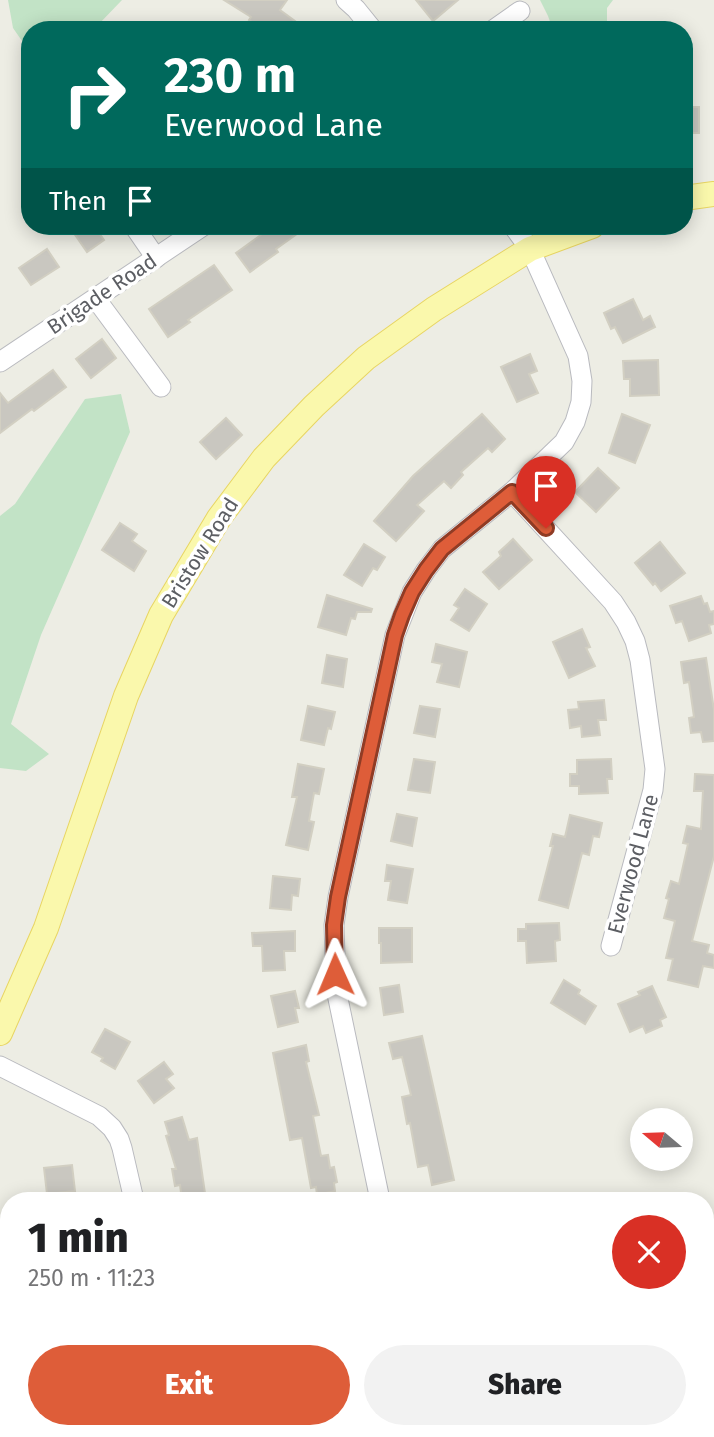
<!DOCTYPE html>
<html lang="en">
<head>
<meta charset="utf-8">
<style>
  body { margin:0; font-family:"Fira Sans",sans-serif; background:#f2f2f2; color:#202124; height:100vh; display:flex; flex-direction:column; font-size:26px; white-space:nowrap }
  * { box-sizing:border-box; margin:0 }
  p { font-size:23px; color:#757577 }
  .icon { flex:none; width:38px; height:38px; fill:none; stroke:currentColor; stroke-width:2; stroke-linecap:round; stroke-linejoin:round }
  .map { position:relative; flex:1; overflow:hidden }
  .side { position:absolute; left:0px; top:1192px; width:714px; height:247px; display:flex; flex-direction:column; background:#fff; border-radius:28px 28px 0 0; box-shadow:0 4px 18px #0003 }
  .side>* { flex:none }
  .top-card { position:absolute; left:21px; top:21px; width:672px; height:214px; border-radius:28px; box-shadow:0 4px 18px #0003; background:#00695c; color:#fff; overflow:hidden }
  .needle { width:46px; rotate:289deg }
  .controls { position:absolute; left:630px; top:1108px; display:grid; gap:14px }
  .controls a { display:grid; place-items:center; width:63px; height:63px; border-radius:50%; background:#fff; box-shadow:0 4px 18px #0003; font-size:35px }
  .pin { position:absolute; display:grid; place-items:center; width:60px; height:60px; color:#fff; margin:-72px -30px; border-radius:50% 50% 50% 0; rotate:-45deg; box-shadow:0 0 7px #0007 }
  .pin .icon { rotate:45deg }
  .me { position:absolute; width:77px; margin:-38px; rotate:359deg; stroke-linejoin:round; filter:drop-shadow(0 0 5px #0008) }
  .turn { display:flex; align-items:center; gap:24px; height:147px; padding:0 28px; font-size:32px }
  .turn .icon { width:91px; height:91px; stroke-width:2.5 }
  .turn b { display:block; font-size:49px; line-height:60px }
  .then { display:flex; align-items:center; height:66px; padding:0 28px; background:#0003; gap:14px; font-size:26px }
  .round { display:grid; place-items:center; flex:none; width:74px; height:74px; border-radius:37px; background:#f2f2f2 }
  .summary { display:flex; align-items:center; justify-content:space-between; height:119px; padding:0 28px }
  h1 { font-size:42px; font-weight:800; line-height:52px }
  .cta { display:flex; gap:14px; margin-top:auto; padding:14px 28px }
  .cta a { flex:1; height:80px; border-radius:42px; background:#de5d39; color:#fff; font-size:28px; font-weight:800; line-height:80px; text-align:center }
  .cta a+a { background:#f2f2f2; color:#202124 }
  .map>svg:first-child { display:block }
  .green { fill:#c2e3c6 }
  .water { fill:#a8caf9 }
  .building { fill:#c9c7c0; stroke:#d2cfc2; stroke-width:2 }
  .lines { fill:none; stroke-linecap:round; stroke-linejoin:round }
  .minor-casing { stroke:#b9babf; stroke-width:21 }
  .major-casing { stroke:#e8d562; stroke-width:26 }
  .minor { stroke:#fff; stroke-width:19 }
  .major { stroke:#faf8ac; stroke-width:24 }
  .route-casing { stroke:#903c25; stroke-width:18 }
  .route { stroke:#de5d39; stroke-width:12 }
  .labels { text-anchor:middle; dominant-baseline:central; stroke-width:7; stroke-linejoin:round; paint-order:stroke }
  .street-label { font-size:21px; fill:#5c5e63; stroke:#fff }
</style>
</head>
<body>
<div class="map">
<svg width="714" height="1437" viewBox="0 0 714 1437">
  <rect width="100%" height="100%" fill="#edede4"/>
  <!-- green -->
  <g class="green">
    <polygon points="8,0 122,0 97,26 87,30 30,30 29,51 13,28"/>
    <polygon points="540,0 613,0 607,8 607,30 553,30 548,16"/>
    <polygon points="121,394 130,432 41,635 11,724 49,754 26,771 0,768 0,516 15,504 85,399"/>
  </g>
  <!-- water -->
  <polygon class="water" points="98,1430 263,1430 259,1437 102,1437"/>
  <!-- building -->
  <g class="building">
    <polygon points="224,0 287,0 280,10 295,21 289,30 263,30 249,20 251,17"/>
    <polygon points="416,0 458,0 433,21"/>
    <rect x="684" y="107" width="15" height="26"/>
    <polygon points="69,226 94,226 104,240 87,252"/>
    <polygon points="273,226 308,226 276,249 278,252 250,272 236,253"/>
    <polygon points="47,249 59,267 31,285 19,268"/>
    <polygon points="214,265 232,290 188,320 190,322 168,337 149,309"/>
    <polygon points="633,299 643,320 650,316 655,327 623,343 615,327 611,329 604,313"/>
    <polygon points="102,339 116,358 91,378 76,359"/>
    <polygon points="530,354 537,371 529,374 538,393 517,402 501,367"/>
    <polygon points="658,360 659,395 630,396 630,379 624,379 623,361"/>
    <polygon points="53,370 66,387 34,411 32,409 0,433 0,393 8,403"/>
    <polygon points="482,414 505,439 492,452 488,448 461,472 463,475 451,488 444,481 417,505 424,511 396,541 374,521 413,476"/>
    <polygon points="622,414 650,425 635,463 609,453"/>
    <polygon points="226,418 242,435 216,459 200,442"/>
    <polygon points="598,468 619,488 596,512 575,492"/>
    <polygon points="120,523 137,534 132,541 146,551 134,571 102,550"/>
    <polygon points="513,539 532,560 499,589 483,572 501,556 499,552"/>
    <polygon points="660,542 685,573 661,591 655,583 653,585 635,563"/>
    <polygon points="364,544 385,557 377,570 373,568 362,586 344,575"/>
    <polygon points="465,589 487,604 469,631 451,620 459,608 454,605"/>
    <polygon points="327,595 372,609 371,612 357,612 355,619 351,618 346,635 318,627"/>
    <polygon points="701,596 704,604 707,603 710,612 714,611 714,624 709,625 711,633 689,641 682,621 676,623 670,606"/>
    <polygon points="582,629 590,647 586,648 595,666 569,678 553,642"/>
    <polygon points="436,644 467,652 459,687 437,682 442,664 432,662"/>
    <polygon points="327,655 347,659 343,687 322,683"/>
    <polygon points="706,658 714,710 714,741 703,742 701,732 691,733 689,718 694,717 689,682 684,683 681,662"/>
    <polygon points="604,700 606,720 598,720 600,735 582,737 581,726 570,728 568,710 579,709 578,702"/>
    <polygon points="308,706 335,712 331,729 328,728 324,745 301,740"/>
    <polygon points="420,706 440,709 435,737 414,733"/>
    <polygon points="414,759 435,762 430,793 408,790"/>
    <polygon points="611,759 612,779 607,779 608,793 579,794 579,786 570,786 570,774 577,774 577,760"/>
    <polygon points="298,764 324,769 319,794 314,793 309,821 314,822 308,850 286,845 297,797 292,797"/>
    <polygon points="695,774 714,775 714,856 692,941 709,945 707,953 714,955 714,968 703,966 698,987 668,980 673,959 666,958 675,921 664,918 669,899 666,898 671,881 679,884 688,844 683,843 687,826 701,829 703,791 694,791"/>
    <polygon points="397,814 417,818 412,846 391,841"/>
    <polygon points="570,815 602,823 599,837 593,836 589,855 582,853 568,908 539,900 553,846 550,846 553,834 565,837"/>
    <polygon points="387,865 413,869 407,903 388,900 391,881 385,881"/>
    <polygon points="273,876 300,879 298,896 292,895 291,910 270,908"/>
    <polygon points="559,923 560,940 555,941 556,961 527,963 526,941 518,941 518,929 526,929 526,924"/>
    <polygon points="379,928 412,928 412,962 381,963 381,943 379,943"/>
    <polygon points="295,931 295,951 284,951 285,970 263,971 262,946 253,946 252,933"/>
    <polygon points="564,980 580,990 578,994 596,1006 585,1024 551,1003"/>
    <polygon points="399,985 403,1012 384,1015 380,988"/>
    <polygon points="652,986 666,1017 660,1020 662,1026 646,1033 643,1026 630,1032 618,1004 640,995 638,992"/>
    <polygon points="295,991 299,1008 295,1008 298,1022 278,1027 271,996"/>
    <polygon points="105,1029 130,1042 115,1069 101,1061 103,1058 92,1052"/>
    <polygon points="422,1036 454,1180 432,1185 428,1165 418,1167 410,1123 407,1124 402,1097 411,1095 402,1057 393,1059 389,1043"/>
    <polygon points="306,1045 309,1061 306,1062 319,1115 313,1116 321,1156 328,1155 330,1168 334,1167 337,1182 334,1183 335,1191 317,1195 316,1187 311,1188 302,1138 290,1140 273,1053"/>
    <polygon points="164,1062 173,1074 166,1079 174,1088 154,1103 138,1081"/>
    <polygon points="182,1117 189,1140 197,1138 206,1200 182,1200 180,1185 175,1186 172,1169 176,1169 166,1136 169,1135 165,1122"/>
    <polygon points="72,1165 75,1191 47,1194 44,1168"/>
  </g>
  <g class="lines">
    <defs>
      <g id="minor">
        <polyline points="346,0 356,9 373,30"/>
        <polyline points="493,30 520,11"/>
        <polyline points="134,226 156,258"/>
        <polyline points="96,299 161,387"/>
        <polyline points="0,362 203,226"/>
        <polyline points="512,492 613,602 626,622 635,641 640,660 655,769 653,790 611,946"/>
        <polyline points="0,1066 99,1116 112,1128 119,1139 122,1148 134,1200"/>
        <polyline points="380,1200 336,989 334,925 338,897 395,635 412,592 426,570 442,549 512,492 564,442 575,422 581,402 582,381 578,356 530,249 513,226"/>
        <polyline points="705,1316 714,1313"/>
        <polyline points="554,1430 555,1437"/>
        <polyline points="51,1437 51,1430"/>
      </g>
      <g id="major">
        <polyline points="684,198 714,194"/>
        <polyline points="0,1033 46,928 126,696 161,615 219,518 264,458 314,406 366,358 434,309 530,249 592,226"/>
      </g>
    </defs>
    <!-- minor casing -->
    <use href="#minor" class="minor-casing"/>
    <!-- major casing -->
    <use href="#major" class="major-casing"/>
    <!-- minor -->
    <use href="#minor" class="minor"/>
    <!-- major -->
    <use href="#major" class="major"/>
  </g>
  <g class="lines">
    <defs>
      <polyline id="route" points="335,974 334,925 338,897 395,635 402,615 412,592 426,570 442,549 512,492 546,528"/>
    </defs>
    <!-- route casing -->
    <use href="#route" class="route-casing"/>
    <!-- route -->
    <use href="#route" class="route"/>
  </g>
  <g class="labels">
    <!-- street labels -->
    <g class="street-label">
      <text transform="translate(102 294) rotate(-34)">Brigade Road</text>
      <text transform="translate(200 553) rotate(-58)">Bristow Road</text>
      <text transform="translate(633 864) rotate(-75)">Everwood Lane</text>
    </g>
  </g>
</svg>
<div class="controls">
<a><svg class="needle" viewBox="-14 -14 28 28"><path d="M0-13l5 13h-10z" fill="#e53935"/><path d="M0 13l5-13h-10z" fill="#757577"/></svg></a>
</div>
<div class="pin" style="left:546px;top:528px;background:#d93025"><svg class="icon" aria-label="arrive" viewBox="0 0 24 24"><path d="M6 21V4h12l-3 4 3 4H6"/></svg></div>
<svg class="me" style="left:335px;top:974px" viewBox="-20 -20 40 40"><path d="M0-17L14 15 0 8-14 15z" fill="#de5d39" stroke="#fff" stroke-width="4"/></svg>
<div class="top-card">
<div class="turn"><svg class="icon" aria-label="right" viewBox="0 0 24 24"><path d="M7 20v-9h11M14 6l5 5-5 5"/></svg><div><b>230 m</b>Everwood Lane</div></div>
<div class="then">Then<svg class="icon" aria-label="arrive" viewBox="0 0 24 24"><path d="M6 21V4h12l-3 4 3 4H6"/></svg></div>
</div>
<section class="side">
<div class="summary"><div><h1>1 min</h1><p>250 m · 11:23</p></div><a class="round" style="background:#d93025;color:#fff"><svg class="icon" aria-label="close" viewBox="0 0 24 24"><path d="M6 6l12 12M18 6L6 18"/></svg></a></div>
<div class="cta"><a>Exit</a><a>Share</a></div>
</section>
</div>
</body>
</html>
